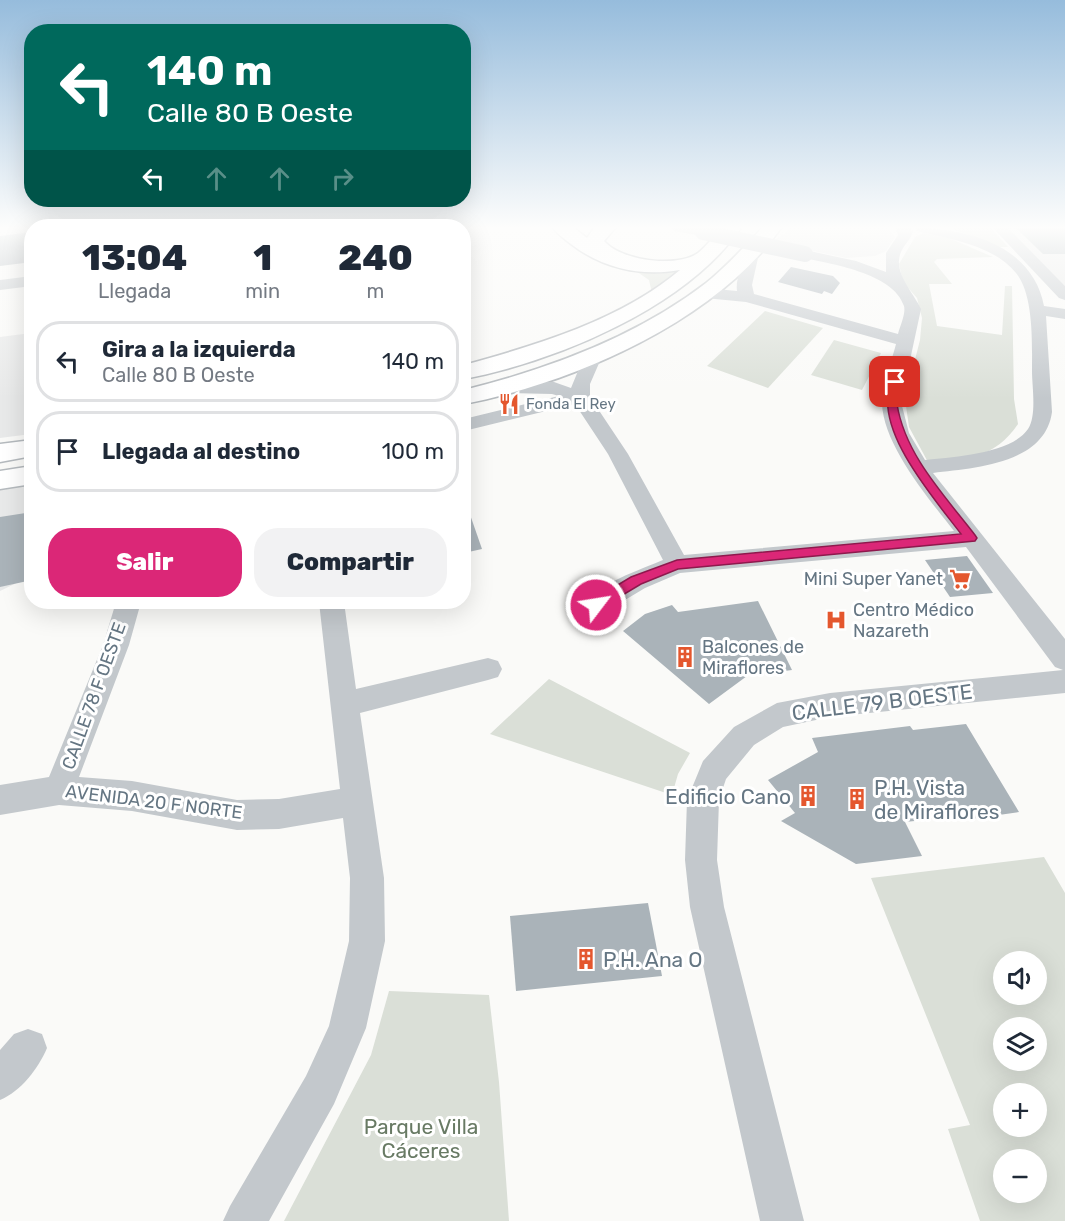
<!DOCTYPE html>
<html lang="es">
<head>
<meta charset="utf-8">
<style>
  body { margin:0; font-family:Rubik,sans-serif; background:#f2f2f3; color:#1f2937; height:100vh; display:flex; flex-direction:column; font-size:22px; white-space:nowrap }
  * { box-sizing:border-box; margin:0 }
  p { font-size:20px; color:#747a83 }
  .icon { flex:none; width:33px; height:33px; fill:none; stroke:currentColor; stroke-width:2; stroke-linecap:round; stroke-linejoin:round }
  .map { position:relative; flex:1; overflow:hidden }
  .sheet { position:absolute; left:24px; top:219px; width:447px; height:390px; display:flex; flex-direction:column; background:#fff; border-radius:24px; box-shadow:0 6px 24px #0002 }
  .sheet>* { flex:none }
  .banner { position:absolute; left:24px; top:24px; width:447px; height:183px; border-radius:24px; box-shadow:0 6px 24px #0002; background:#00695c; color:#fff; overflow:hidden }
  .buttons { position:absolute; left:993px; top:951px; display:grid; gap:12px }
  .buttons a { display:grid; place-items:center; width:54px; height:54px; border-radius:50%; background:#fff; box-shadow:0 6px 24px #0002; font-size:30px }
  .pin { position:absolute; display:grid; place-items:center; width:51px; height:51px; color:#fff; margin:-26px; border-radius:12px; box-shadow:0 3px 9px #0006 }
  .me { position:absolute; width:66px; margin:-33px; rotate:59deg; stroke-linejoin:round; filter:drop-shadow(0 0 4px #0008) }
  .turn { display:flex; align-items:center; gap:21px; height:126px; padding:0 24px; font-size:27px }
  .turn .icon { width:78px; height:78px; stroke-width:2.5 }
  .turn b { display:block; font-size:42px; line-height:51px }
  .lanes { display:flex; align-items:center; height:57px; padding:0 24px; background:#0003; justify-content:center; gap:30px; direction:ltr }
  .lanes .off { opacity:.35 }
  .eta { display:flex; justify-content:space-evenly; align-items:center; height:102px; text-align:center }
  .eta b { font-size:36px; font-weight:800; line-height:42px }
  .cta { display:flex; gap:12px; margin-top:auto; padding:12px 24px }
  .cta a { flex:1; height:69px; border-radius:24px; background:#db2777; color:#fff; font-size:24px; font-weight:800; line-height:69px; text-align:center }
  .cta a+a { background:#f2f2f3; color:#1f2937 }
  ul { padding:0; list-style:none }
  li { display:flex; align-items:center; gap:18px; height:81px; margin:0 12px 9px; padding:0 12px; border:3px solid #e0e1e3; border-radius:24px }
  li div { flex:1 }
  li b { display:block; font-size:22px }
  li em { font-style:normal }
  .map>svg:first-child { display:block }
  .built { fill:#e8e9e9 }
  .green { fill:#dadfd7; fill-rule:evenodd }
  .building { fill:#aab3b9 }
  .lines { fill:none; stroke-linecap:round; stroke-linejoin:round }
  .major-casing { stroke:#b5babe; stroke-width:3 }
  .minor { fill:#c3c8cc; fill-rule:evenodd }
  .major { fill:#fff; fill-rule:evenodd }
  .minor-bridge { stroke:#c3c8cc; stroke-width:16 }
  .route { fill:#db2777; stroke:#8e194d; stroke-width:1.5 }
  .labels { text-anchor:middle; dominant-baseline:central; stroke-width:6; stroke-linejoin:round; paint-order:stroke }
  .far-poi-label { font-size:15px; fill:#657683; stroke:#fff; text-anchor:start }
  .poi-label { font-size:18px; fill:#657683; stroke:#fff; text-anchor:start }
  .street-label { font-size:18px; fill:#657683; stroke:#fff }
  .near-street-label { font-size:21px; fill:#657683; stroke:#fff }
  .near-poi-label { font-size:21px; fill:#657683; stroke:#fff; text-anchor:start }
  .near-park-label { font-size:21px; fill:#687a64; stroke:#fff }
</style>
</head>
<body>
<div class="map">
<svg width="1065" height="1221" viewBox="0 0 1065 1221">
  <rect width="100%" height="100%" fill="#fafaf8"/>
  <!-- built -->
  <g class="built">
    <polygon points="792,228 888,228 895,237 886,251 875,256 846,258 772,242"/>
    <polygon points="1006,228 1065,228 1065,286"/>
    <polygon points="31,333 31,434 0,438 0,337"/>
    <polygon points="31,485 31,576 0,591 0,490"/>
  </g>
  <!-- green -->
  <g class="green">
    <polygon points="951,228 991,228 1008,247 998,247"/>
    <path d="M923 233 949 238 993 257 937 259 934 262 952 284H929L937 326 1002 335 1005 286H1012L1014 399 1018 424C994 459 968 458 929 464L909 427 905 399 920 340 922 318 917 298 903 282 899 264 915 237Z"/>
    <polygon points="684,268 652,293 649,280 633,269"/>
    <polygon points="765,311 823,328 768,388 707,366"/>
    <polygon points="834,340 881,353 862,390 811,375"/>
    <polygon points="549,679 690,753 678,774 672,795 490,734"/>
    <path d="M1044 857 1065 893V1221H980L948 1129 970 1125 871 878ZM1004 962H1036V994H1004ZM1004 1028H1036V1060H1004ZM1004 1094H1036V1126H1004ZM1004 1160H1036V1192H1004Z"/>
    <polygon points="389,991 489,995 499,1082 509,1221 284,1221 371,1055"/>
  </g>
  <!-- building -->
  <g class="building">
    <polygon points="1016,228 1065,228 1065,254 1043,254"/>
    <polygon points="32,232 32,262 0,266 0,236"/>
    <polygon points="791,267 833,276 840,283 832,294 824,291 822,294 778,282"/>
    <polygon points="466,503 482,549 464,553 464,504"/>
    <polygon points="32,512 32,580 0,587 0,517"/>
    <polygon points="967,556 993,593 950,597 925,560"/>
    <polygon points="758,601 792,670 747,676 709,704 623,631 645,614 672,605 678,612"/>
    <polygon points="966,724 1019,812 964,820 962,816 905,822 922,856 856,864 781,821 795,813 768,780 818,752 812,738 910,726 913,730"/>
    <polygon points="648,903 662,976 516,991 510,916"/>
  </g>
  <g class="lines">
    <defs>
      <g id="major">
        <path d="M553 228H574L587 238 594 228H615L604 241C621 261 677 268 698 253 707 246 714 236 721 228H741C685 308 557 361 464 379V365C537 345 621 320 680 270 640 277 602 268 571 244 565 239 558 235 553 228Z"/>
        <path d="M762 228H781C715 322 573 383 464 404V390C548 369 636 337 706 283 726 267 744 247 762 228Z"/>
        <polygon points="32,440 32,456 0,462 0,444"/>
        <polygon points="32,466 32,484 0,489 0,471"/>
      </g>
    </defs>
    <!-- major casing -->
    <use href="#major" class="major-casing"/>
    <!-- minor -->
    <g class="minor">
      <polygon points="672,228 705,228 710,232 703,236 674,231"/>
      <path d="M895 228H910L913 232C910 240 904 245 901 252 892 272 914 293 921 309L901 402 909 433 925 460C952 457 1011 454 1028 429 1037 415 1032 387 1032 371 1032 343 1034 295 1016 273 994 245 949 239 917 231L915 228C968 228 1033 246 1044 306L1065 309V319L1046 316 1052 412C1045 464 975 468 933 473L1065 639V693L830 717 783 727 754 745 726 779 719 800 717 860 724 907 804 1221H760L690 907 685 860 687 800 703 761 734 727 777 703 830 693 1063 670 1055 667 966 547 680 573 645 588 605 612 596 615 587 612 583 605C594 585 642 569 663 560L608 454 575 404 464 431V419L559 396 552 394 505 393 498 391 496 387 498 383 505 381 554 382 571 388 585 354 588 350H600L603 354 590 384V397L628 454 684 555 954 531C929 499 883 445 882 403 881 388 892 360 896 344L746 302 705 298 697 293 705 288 737 291C735 276 745 264 746 249L753 245 760 249 752 285 754 294 898 334C900 326 906 314 904 306 893 272 829 264 800 257L798 254 805 250 856 261 886 272V253L898 235Z"/>
      <polygon points="993,228 1008,228 1065,286 1065,300 1059,298"/>
      <polygon points="32,276 32,286 0,290 0,280"/>
      <polygon points="116,602 141,602 129,645 79,777 132,781 237,800 279,799 340,789 319,602 344,602 356,689 488,658 498,661 502,669 498,677 488,680 360,713 384,878 385,941 366,1028 334,1104 269,1221 223,1221 230,1206 306,1076 329,1026 349,941 350,878 343,818 279,829 237,830 132,811 59,805 0,815 0,785 49,777 103,645"/>
      <path d="M28 1029 42 1034 47 1048C38 1069 21 1091 0 1100V1050L14 1034Z"/>
    </g>
    <!-- major -->
    <use href="#major" class="major"/>
    <!-- minor-bridge -->
    <polyline class="minor-bridge" points="703,232 805,254"/>
  </g>
  <!-- sky -->
  <linearGradient id="sky" x2="0" y2="1"><stop stop-color="#96bcdc"/><stop offset="0.57" stop-color="#fdfdfc"/><stop offset="1" stop-color="#fdfdfc" stop-opacity="0"/></linearGradient>
  <rect width="1065" height="399" fill="url(#sky)"/>
  <!-- route -->
  <path class="route" d="M892 379 900 382C899 389 896 397 897 404 905 455 945 496 975 535L977 538 975 541 678 569 641 584 601 608H591L589 605 591 601 631 577 677 560 961 534C934 498 870 427 892 379Z"/>
  <!-- icons -->
  <defs>
    <symbol id="restaurant-bare" viewBox="-9 -9 18 18"><path d="M-5-6h1v4h1v-4h1v4h1v-4h1v5L-1.5 .5V6h-2V.5L-5-1ZM5-6V6H3V1.5H1.5Q1.5-4 5-6Z" fill="#e4572e" stroke="#fff" stroke-width="2.5" paint-order="stroke"/></symbol>
    <symbol id="supermarket-bare" viewBox="-9 -9 18 18"><path d="M-6-5.5h2.5l.6 2H6L4.5 2H-2.5L-4.4-4H-6ZM-1.5 3.2a1.3 1.3 0 1 0 .1 0ZM3 3.2a1.3 1.3 0 1 0 .1 0Z" fill="#e4572e" stroke="#fff" stroke-width="2.5" paint-order="stroke"/></symbol>
    <symbol id="hospital-bare" viewBox="-9 -9 18 18"><path d="M-5-5h3v3.5h4V-5h3V5h-3V1.5h-4V5h-3Z" fill="#e4572e" stroke="#fff" stroke-width="2.5" paint-order="stroke"/></symbol>
    <symbol id="building-bare" viewBox="-9 -9 18 18"><path d="M-4-6H4V6H1V3H-1V6H-4ZM-2.5-4.3h1.7v1.8h-1.7ZM.8-4.3h1.7v1.8H.8ZM-2.5-1h1.7V.8h-1.7ZM.8-1h1.7V.8H.8Z" fill="#e4572e" stroke="#fff" stroke-width="2.5" paint-order="stroke"/></symbol>
  </defs>
  <g fill-rule="evenodd">
    <use href="#restaurant-bare" x="494" y="389" width="30" height="30"/>
    <use href="#supermarket-bare" x="945" y="564" width="30" height="30"/>
    <use href="#hospital-bare" x="821" y="605" width="30" height="30"/>
    <use href="#building-bare" x="670" y="642" width="30" height="30"/>
    <use href="#building-bare" x="793" y="781" width="30" height="30"/>
    <use href="#building-bare" x="842" y="784" width="30" height="30"/>
    <use href="#building-bare" x="571" y="944" width="30" height="30"/>
  </g>
  <g class="labels">
    <!-- far-poi labels -->
    <g class="far-poi-label">
      <text x="526" y="404">Fonda El Rey</text>
    </g>
    <!-- poi labels -->
    <g class="poi-label">
      <text x="943" y="579" text-anchor="end">Mini Super Yanet</text>
      <text x="853" y="610">Centro Médico<tspan x="853" dy="21">Nazareth</tspan></text>
      <text x="702" y="647">Balcones de<tspan x="702" dy="21">Miraflores</tspan></text>
    </g>
    <!-- street labels -->
    <g class="street-label">
      <text transform="translate(94 696) rotate(-70)">CALLE 78 F OESTE</text>
      <text transform="translate(154 802) rotate(7)">AVENIDA 20 F NORTE</text>
    </g>
    <!-- near-street labels -->
    <g class="near-street-label">
      <text transform="translate(882 702) rotate(-7)">CALLE 79 B OESTE</text>
    </g>
    <!-- near-poi labels -->
    <g class="near-poi-label">
      <text x="874" y="787">P.H. Vista<tspan x="874" dy="24">de Miraflores</tspan></text>
      <text x="791" y="796" text-anchor="end">Edificio Cano</text>
      <text x="603" y="959">P.H. Ana O</text>
    </g>
    <!-- near-park labels -->
    <g class="near-park-label">
      <text x="421" y="1126">Parque Villa<tspan x="421" dy="24">Cáceres</tspan></text>
    </g>
  </g>
</svg>
<div class="buttons">
<a><svg class="icon" aria-label="sound" viewBox="0 0 24 24"><path d="M4 9h4l5-4v14l-5-4H4zM17 9q2 3 0 6"/></svg></a>
<a><svg class="icon" aria-label="layers" viewBox="0 0 24 24"><path d="M12 4l9 5-9 5-9-5zM3 14l9 5 9-5"/></svg></a>
<a>+</a>
<a>−</a>
</div>
<div class="pin" style="left:895px;top:382px;background:#d93025"><svg class="icon" aria-label="arrive" viewBox="0 0 24 24"><path d="M6 21V4h12l-3 4 3 4H6"/></svg></div>
<svg class="me" style="left:596px;top:605px" viewBox="-20 -20 40 40"><circle r="17" fill="#db2777" stroke="#fff" stroke-width="3"/><path d="M0-11L8 9 0 5-8 9z" fill="#fff"/></svg>
<div class="banner">
<div class="turn"><svg class="icon" aria-label="left" viewBox="0 0 24 24"><path d="M17 20v-9H6M10 6l-5 5 5 5"/></svg><div><b>140 m</b>Calle 80 B Oeste</div></div>
<div class="lanes"><svg class="icon" aria-label="left" viewBox="0 0 24 24"><path d="M17 20v-9H6M10 6l-5 5 5 5"/></svg><svg class="icon off" aria-label="ahead" viewBox="0 0 24 24"><path d="M12 20V5M6 11l6-6 6 6"/></svg><svg class="icon off" aria-label="ahead" viewBox="0 0 24 24"><path d="M12 20V5M6 11l6-6 6 6"/></svg><svg class="icon off" aria-label="right" viewBox="0 0 24 24"><path d="M7 20v-9h11M14 6l5 5-5 5"/></svg></div>
</div>
<section class="sheet">
<div class="eta">
<div><b>13:04</b><p>Llegada</p></div>
<div><b>1</b><p>min</p></div>
<div><b>240</b><p>m</p></div>
</div>
<ul>
<li><svg class="icon" aria-label="left" viewBox="0 0 24 24"><path d="M17 20v-9H6M10 6l-5 5 5 5"/></svg><div><b>Gira a la izquierda</b><p>Calle 80 B Oeste</p></div><em>140 m</em></li>
<li><svg class="icon" aria-label="arrive" viewBox="0 0 24 24"><path d="M6 21V4h12l-3 4 3 4H6"/></svg><div><b>Llegada al destino</b></div><em>100 m</em></li>
</ul>
<div class="cta"><a>Salir</a><a>Compartir</a></div>
</section>
</div>
</body>
</html>
